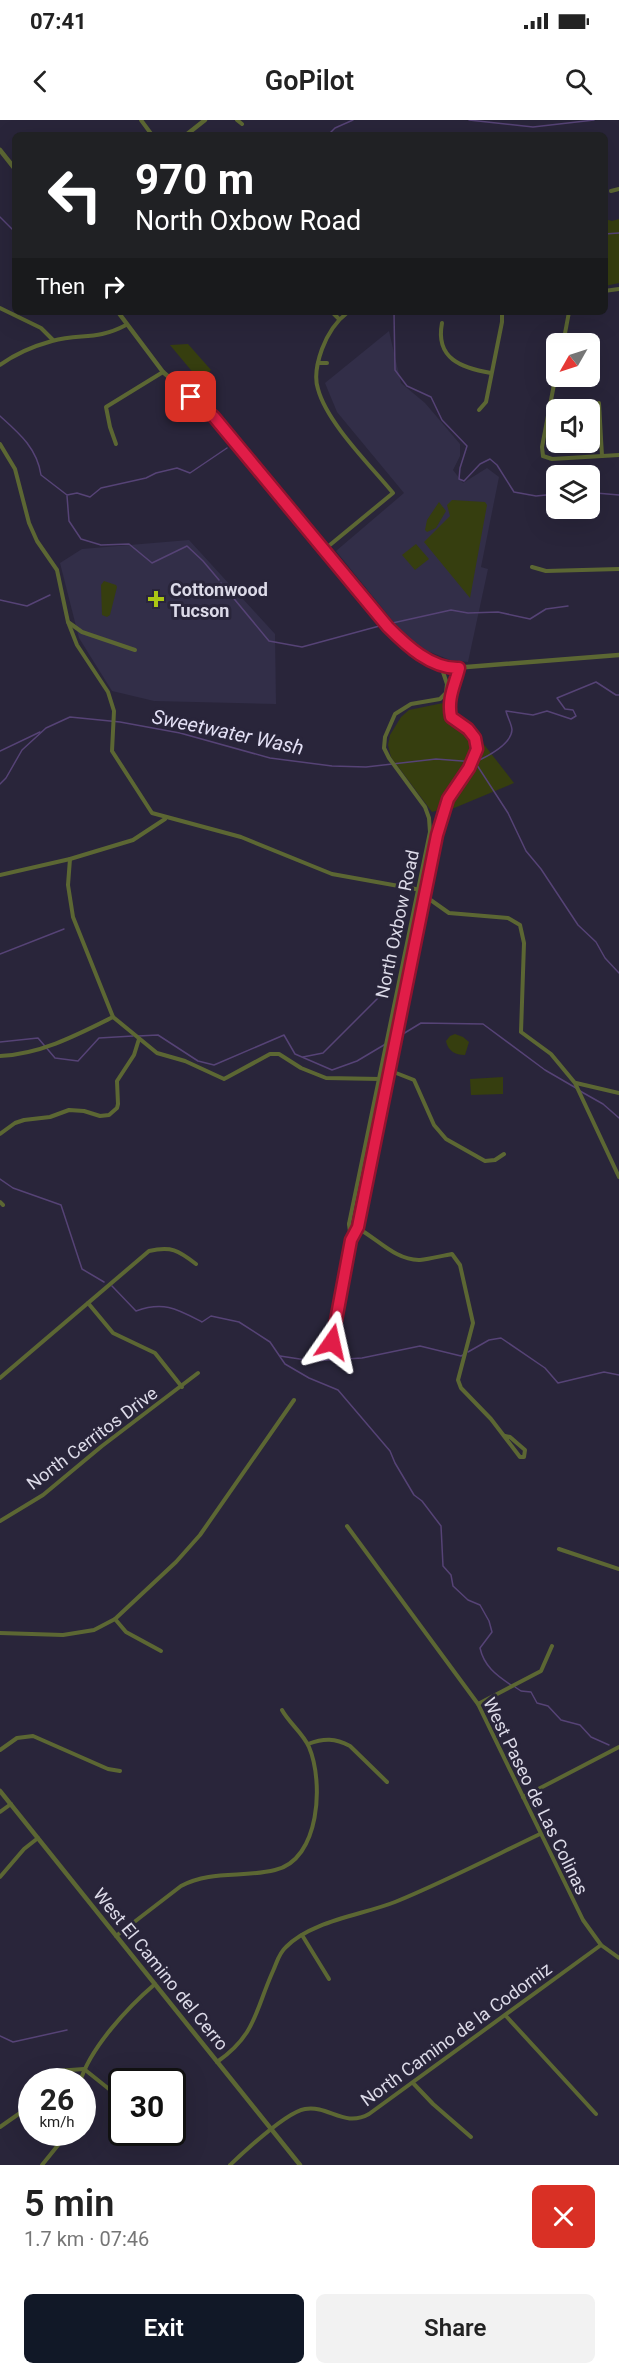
<!DOCTYPE html>
<html lang="en">
<head>
<meta charset="utf-8">
<style>
  body { margin:0; font-family:Roboto,sans-serif; background:#f2f2f2; color:#222; height:100vh; display:flex; flex-direction:column; font-size:22px; white-space:nowrap }
  * { box-sizing:border-box; margin:0 }
  p { font-size:20px; color:#767676 }
  .icon { flex:none; width:33px; height:33px; fill:none; stroke:currentColor; stroke-width:2; stroke-linecap:round; stroke-linejoin:round }
  .map { position:relative; height:2045px; overflow:hidden }
  .panel { display:flex; flex-direction:column; background:#fff; flex:1 }
  .panel>* { flex:none }
  .guide { position:absolute; left:12px; top:12px; width:596px; height:183px; border-radius:9px; box-shadow:0 6px 24px #0002; background:#202124; color:#fff; overflow:hidden }
  .needle { width:39px; rotate:231deg }
  .fabs { position:absolute; left:546px; top:213px; display:grid; gap:12px }
  .fabs a { display:grid; place-items:center; width:54px; height:54px; border-radius:9px; background:#fff; box-shadow:0 6px 24px #0002; font-size:30px }
  .speed { position:absolute; left:18px; top:1948px; display:flex; gap:12px; font-size:30px; font-weight:700; text-align:center }
  .speed>* { display:grid; place-content:center; width:78px; height:78px; border-radius:50%; background:#fff; box-shadow:0 6px 24px #0002; line-height:1 }
  .speed small { font-size:15px; font-weight:400 }
  .speed .limit { border:3px solid #111; border-radius:9px; background:#fff; color:#111 }
  .pin { position:absolute; display:grid; place-items:center; width:51px; height:51px; color:#fff; margin:-26px; border-radius:12px; box-shadow:0 3px 9px #0006 }
  .me { position:absolute; width:66px; margin:-33px; rotate:11deg; stroke-linejoin:round; filter:drop-shadow(0 0 4px #0008) }
  .turn { display:flex; align-items:center; gap:21px; height:126px; padding:0 24px; font-size:27px }
  .turn .icon { width:78px; height:78px; stroke-width:2.5 }
  .turn b { display:block; font-size:42px; line-height:51px }
  .then { display:flex; align-items:center; height:57px; padding:0 24px; background:#0003; gap:12px; font-size:22px }
  .round { display:grid; place-items:center; flex:none; width:63px; height:63px; border-radius:9px; background:#f2f2f2 }
  .summary { display:flex; align-items:center; justify-content:space-between; height:102px; padding:0 24px }
  h1 { font-size:36px; font-weight:600; line-height:45px }
  .primary-button { display:flex; gap:12px; margin-top:auto; padding:12px 24px }
  .primary-button a { flex:1; height:69px; border-radius:9px; background:#111827; color:#fff; font-size:24px; font-weight:600; line-height:69px; text-align:center }
  .primary-button a+a { background:#f2f2f2; color:#222 }
  .status { display:flex; justify-content:space-between; align-items:center; height:42px; padding:0 30px; background:#fff; direction:ltr }
  .status svg { height:16px; fill:currentColor }
  header { display:flex; justify-content:space-between; align-items:center; height:78px; padding:0 24px; background:#fff; font-size:27px; font-weight:600 }
  .map>svg:first-child { display:block }
  .built { fill:#322e48 }
  .green { fill:#363e0f }
  .lines { fill:none; stroke-linecap:round; stroke-linejoin:round }
  .stream { stroke:#564376; stroke-width:1.5 }
  .minor { stroke:#5c6733; stroke-width:4 }
  .tertiary { stroke:#5c6733; stroke-width:4.5 }
  .route-casing { stroke:#92132f; stroke-width:15 }
  .route { stroke:#e11d48; stroke-width:10 }
  .poi-dot { fill:#abc614; stroke:#29253a; stroke-width:2 }
  .labels { text-anchor:middle; dominant-baseline:central; stroke-width:6; stroke-linejoin:round; paint-order:stroke }
  .poi-label { font-size:18px; font-weight:bold; fill:#dcdae8; stroke:#29253a; text-anchor:start }
  .street-label { font-size:18px; fill:#dcdae8; stroke:#29253a }
  .water-label { font-size:20px; font-style:italic; fill:#e3e0f5; stroke:#29253a }
</style>
</head>
<body>
<div class="status"><b>07:41</b><svg viewBox="0 0 49 12"><path d="M0 12V9h3v3zM5 12V6h3v6zM10 12V3h3v9zM15 12V0h3v12zM26 1h20v11H26zM47 4h2v5h-2z"/></svg></div>
<header><svg class="icon" aria-label="back" viewBox="0 0 24 24"><path d="M15 5l-7 7 7 7"/></svg>GoPilot<svg class="icon" aria-label="search" viewBox="0 0 24 24"><circle cx="10" cy="10" r="6"/><path d="M15 15l6 6"/></svg></header>
<div class="map">
<svg width="619" height="2045" viewBox="0 0 619 2045">
  <rect width="100%" height="100%" fill="#29253a"/>
  <!-- built -->
  <g class="built">
    <polygon points="389,211 401,263 425,283 460,324 460,336 453,350 463,363 487,348 499,357 481,447 488,449 468,542 450,540 425,530 404,515 336,431 404,373 337,292 325,263"/>
    <polygon points="189,420 275,514 276,584 154,581 112,571 79,518 60,443 82,429"/>
  </g>
  <!-- green -->
  <g class="green">
    <polygon points="605,99 612,101 619,99 619,163 605,166"/>
    <polygon points="188,224 211,250 200,261 170,225"/>
    <polygon points="452,380 485,382 487,385 470,478 424,422 450,396 447,385"/>
    <polygon points="439,382 446,391 436,408 427,412 425,410 427,400"/>
    <polygon points="416,424 429,439 415,450 402,435"/>
    <polygon points="104,461 116,465 117,467 110,495 107,497 102,495 101,465"/>
    <path d="M443 583 447 601C453 605 463 610 467 615 483 633 446 673 439 690L432 692 391 637 388 625 390 615 401 597 409 590Z"/>
    <path d="M479 618 514 663 447 691C454 670 476 654 480 633 481 628 479 622 479 618Z"/>
    <path d="M455 914 463 917 469 922 465 935C455 935 448 931 446 921L450 916Z"/>
    <polygon points="503,957 503,974 471,975 470,959"/>
  </g>
  <g class="lines">
    <!-- stream -->
    <g class="stream">
      <polyline points="469,0 533,7 594,0"/>
      <polyline points="328,15 335,8 353,0"/>
      <polyline points="0,97 15,112"/>
      <polyline points="604,114 619,113"/>
      <polyline points="394,192 395,250 407,266 431,277 442,300 467,326 460,348 459,359 464,361 480,344 490,339 497,345 514,372 536,376 556,374"/>
      <path d="M0 296C19 313 37 328 41 355L67 375 77 373 90 377 101 368 146 358 156 353 177 348 190 353 227 328"/>
      <polyline points="67,376 69,401 81,419 101,425 129,424 152,443 187,426 203,441 219,460"/>
      <polyline points="590,378 596,373 619,375"/>
      <polyline points="221,463 269,521 302,527 383,505"/>
      <polyline points="0,480 27,486 50,475"/>
      <polyline points="388,504 451,490 468,493 498,492 530,499 546,489 568,486"/>
      <polyline points="0,631 40,612"/>
      <path d="M475 642C486 637 511 625 512 610 512 605 507 596 506 591L533 595 547 591 571 599 576 596 573 590 565 589 557 578 596 562 616 575H619"/>
      <polyline points="0,664 6,658 22,630 46,608 70,597 120,602 180,613 270,638 332,646 366,647 436,639 475,642 508,693 526,731 541,749 578,805 596,822 605,838 619,853"/>
      <polyline points="0,834 64,809"/>
      <polyline points="138,916 158,915 198,941 214,945 284,915 295,934 332,950 357,941 394,919"/>
      <polyline points="398,917 421,903 483,904 545,950 576,968"/>
      <polyline points="0,922 38,918 55,938 78,941 99,918 133,916"/>
      <polyline points="303,937 323,933 379,877 391,858"/>
      <polyline points="580,971 603,984 619,998"/>
      <polyline points="0,1059 13,1068 61,1085 82,1149 104,1162"/>
      <path d="M112 1166 136 1191C164 1181 177 1189 202 1202L211 1196 239 1202 270 1222 285 1244 309 1258 338 1270 390 1331 395 1343 414 1375 422 1381 441 1406 443 1446 451 1455 453 1466 468 1480 480 1485 489 1501 492 1512 480 1528C484 1546 496 1555 511 1565"/>
      <polyline points="468,1232 489,1220 501,1218 545,1248 558,1263 604,1252 619,1255"/>
      <polyline points="280,1236 313,1241 362,1238 420,1226 461,1236 463,1235"/>
      <polyline points="515,1567 521,1571 531,1572 537,1583 548,1586 561,1600 580,1605 591,1617 609,1625"/>
      <polyline points="0,1916 13,1922 67,1910"/>
    </g>
    <!-- minor -->
    <g class="minor">
      <polyline points="141,0 152,15"/>
      <polyline points="237,0 242,4"/>
      <polyline points="611,71 619,69"/>
      <polyline points="604,171 619,169"/>
      <polyline points="0,188 41,208 53,220"/>
      <polyline points="332,192 339,199"/>
      <path d="M442 203C435 239 462 248 491 253"/>
      <polyline points="563,224 569,192"/>
      <polyline points="318,243 327,243"/>
      <path d="M0 245C15 234 34 226 52 221 81 213 96 221 126 205"/>
      <polyline points="599,283 602,336"/>
      <polyline points="479,290 486,282 502,202 502,192"/>
      <polyline points="0,324 15,349 29,403 37,421 57,450 68,502 77,525 108,572 114,591 112,631 152,693 241,717 332,754 421,770 425,776 449,793 508,798 520,805 524,823 521,912 551,934 575,963 619,1057"/>
      <polyline points="116,324 110,307 106,287 163,252"/>
      <polyline points="543,336 542,327 556,254"/>
      <polyline points="543,336 552,339 619,335"/>
      <path d="M325 429 393 373C371 346 327 303 318 269 314 257 318 240 322 229 328 213 335 202 348 192"/>
      <polyline points="532,447 546,451 619,449"/>
      <polyline points="68,502 82,512 135,530"/>
      <polyline points="70,739 68,765 73,797 113,897 157,933 185,941 224,959 270,934 279,934 301,948 326,958 380,959 391,951 414,960 434,1005 446,1019 485,1041 495,1040 504,1034"/>
      <polyline points="0,755 70,739 133,720 165,699"/>
      <path d="M0 936C41 934 77 915 113 897"/>
      <polyline points="576,963 619,973"/>
      <polyline points="0,1014 15,1003 24,1000 50,997 69,990 84,991 100,996 109,995 117,988 118,984 117,961 134,935 139,919"/>
      <polyline points="0,1082 3,1085"/>
      <path d="M349 1104C372 1112 393 1141 420 1140 430 1139 441 1136 452 1134L460 1145 473 1203 458 1260 461 1268 491 1299 520 1337H524L525 1330 510 1317 505 1316"/>
      <path d="M351 1119 358 1107 437 715C440 703 443 689 448 678 458 661 482 640 475 619 472 608 459 604 451 597 446 578 455 565 459 548"/>
      <polyline points="88,1183 113,1213 155,1233 182,1267"/>
      <polyline points="332,1222 351,1120 349,1104 430,712 429,698 425,687 389,638 384,628 385,617 395,594 411,584 440,579 446,573 447,564 440,543"/>
      <path d="M0 1258 149 1131C171 1126 178 1130 196 1144"/>
      <polyline points="0,1401 43,1375 102,1326 198,1253"/>
      <polyline points="347,1406 478,1584 583,1800 601,1825 619,1838"/>
      <polyline points="559,1429 619,1449"/>
      <polyline points="115,1499 126,1512 161,1531"/>
      <polyline points="0,1513 63,1515 94,1510 115,1499 176,1442 200,1415 294,1280"/>
      <polyline points="478,1584 541,1551 552,1526"/>
      <path d="M308 1624C324 1618 335 1618 350 1626L387 1662"/>
      <polyline points="0,1630 17,1618 33,1616 108,1649 120,1651"/>
      <polyline points="523,1677 619,1627"/>
      <polyline points="0,1692 11,1684"/>
      <polyline points="0,1757 24,1729 38,1718"/>
      <polyline points="302,1815 329,1859"/>
      <path d="M116 1816 181 1766C211 1750 243 1758 275 1750 320 1740 324 1662 309 1627 303 1613 289 1603 282 1590"/>
      <polyline points="506,1896 596,1994"/>
      <path d="M217 1942C256 1915 255 1891 273 1851 277 1842 279 1833 286 1827 311 1801 362 1795 395 1782 444 1762 492 1737 540 1714"/>
      <polyline points="45,1962 56,1951 84,1949 119,1977"/>
      <path d="M80 1962C90 1928 128 1887 155 1864"/>
      <polyline points="413,1963 433,1984 471,2017"/>
      <polyline points="0,2007 20,1993 32,1978"/>
      <polyline points="42,2045 63,2019 65,2013"/>
      <path d="M230 2045C245 2031 286 1992 305 1989 329 1985 344 2008 369 1994L601 1825"/>
    </g>
    <!-- tertiary -->
    <g class="tertiary">
      <polyline points="186,15 205,0"/>
      <polyline points="0,30 15,49"/>
      <polyline points="118,192 163,252 213,295 226,310 388,507 412,530 454,548 619,535"/>
      <polyline points="0,1671 300,2045"/>
    </g>
  </g>
  <g class="lines">
    <defs>
      <path id="route" d="M191 277 214 297 388 507C406 525 431 549 459 548 455 565 447 578 451 597L468 609 475 618 477 629 469 648 448 679 437 715 358 1107 351 1120 332 1222"/>
    </defs>
    <!-- route casing -->
    <use href="#route" class="route-casing"/>
    <!-- route -->
    <use href="#route" class="route"/>
  </g>
  <!-- markers -->
  <path class="poi-dot" d="M153 470h6v6h6v6h-6v6h-6v-6h-6v-6h6z"/>
  <g class="labels">
    <!-- poi labels -->
    <g class="poi-label">
      <text x="170" y="469">Cottonwood<tspan x="170" dy="21">Tucson</tspan></text>
    </g>
    <!-- street labels -->
    <g class="street-label">
      <text transform="translate(397 804) rotate(-78)">North Oxbow Road</text>
      <text transform="translate(92 1318) rotate(-37)">North Cerritos Drive</text>
      <text transform="translate(536 1676) rotate(64)">West Paseo de Las Colinas</text>
      <text transform="translate(161 1849) rotate(51)">West El Camino del Cerro</text>
      <text transform="translate(456 1914) rotate(-36)">North Camino de la Codorniz</text>
    </g>
    <!-- water labels -->
    <g class="water-label">
      <text transform="translate(228 612) rotate(12)">Sweetwater Wash</text>
    </g>
  </g>
</svg>
<div class="fabs">
<a><svg class="needle" viewBox="-14 -14 28 28"><path d="M0-13l5 13h-10z" fill="#e53935"/><path d="M0 13l5-13h-10z" fill="#767676"/></svg></a>
<a><svg class="icon" aria-label="sound" viewBox="0 0 24 24"><path d="M4 9h4l5-4v14l-5-4H4zM17 9q2 3 0 6"/></svg></a>
<a><svg class="icon" aria-label="layers" viewBox="0 0 24 24"><path d="M12 4l9 5-9 5-9-5zM3 14l9 5 9-5"/></svg></a>
</div>
<div class="speed"><div>26<small>km/h</small></div><div class="limit">30</div></div>
<div class="pin" style="left:191px;top:277px;background:#d93025"><svg class="icon" aria-label="arrive" viewBox="0 0 24 24"><path d="M6 21V4h12l-3 4 3 4H6"/></svg></div>
<svg class="me" style="left:332px;top:1222px" viewBox="-20 -20 40 40"><path d="M0-17L14 15 0 8-14 15z" fill="#e11d48" stroke="#fff" stroke-width="4"/></svg>
<div class="guide">
<div class="turn"><svg class="icon" aria-label="left" viewBox="0 0 24 24"><path d="M17 20v-9H6M10 6l-5 5 5 5"/></svg><div><b>970 m</b>North Oxbow Road</div></div>
<div class="then">Then<svg class="icon" aria-label="right" viewBox="0 0 24 24"><path d="M7 20v-9h11M14 6l5 5-5 5"/></svg></div>
</div>
</div>
<section class="panel">
<div class="summary"><div><h1>5 min</h1><p>1.7 km · 07:46</p></div><a class="round" style="background:#d93025;color:#fff"><svg class="icon" aria-label="close" viewBox="0 0 24 24"><path d="M6 6l12 12M18 6L6 18"/></svg></a></div>
<div class="primary-button"><a>Exit</a><a>Share</a></div>
</section>
</body>
</html>
